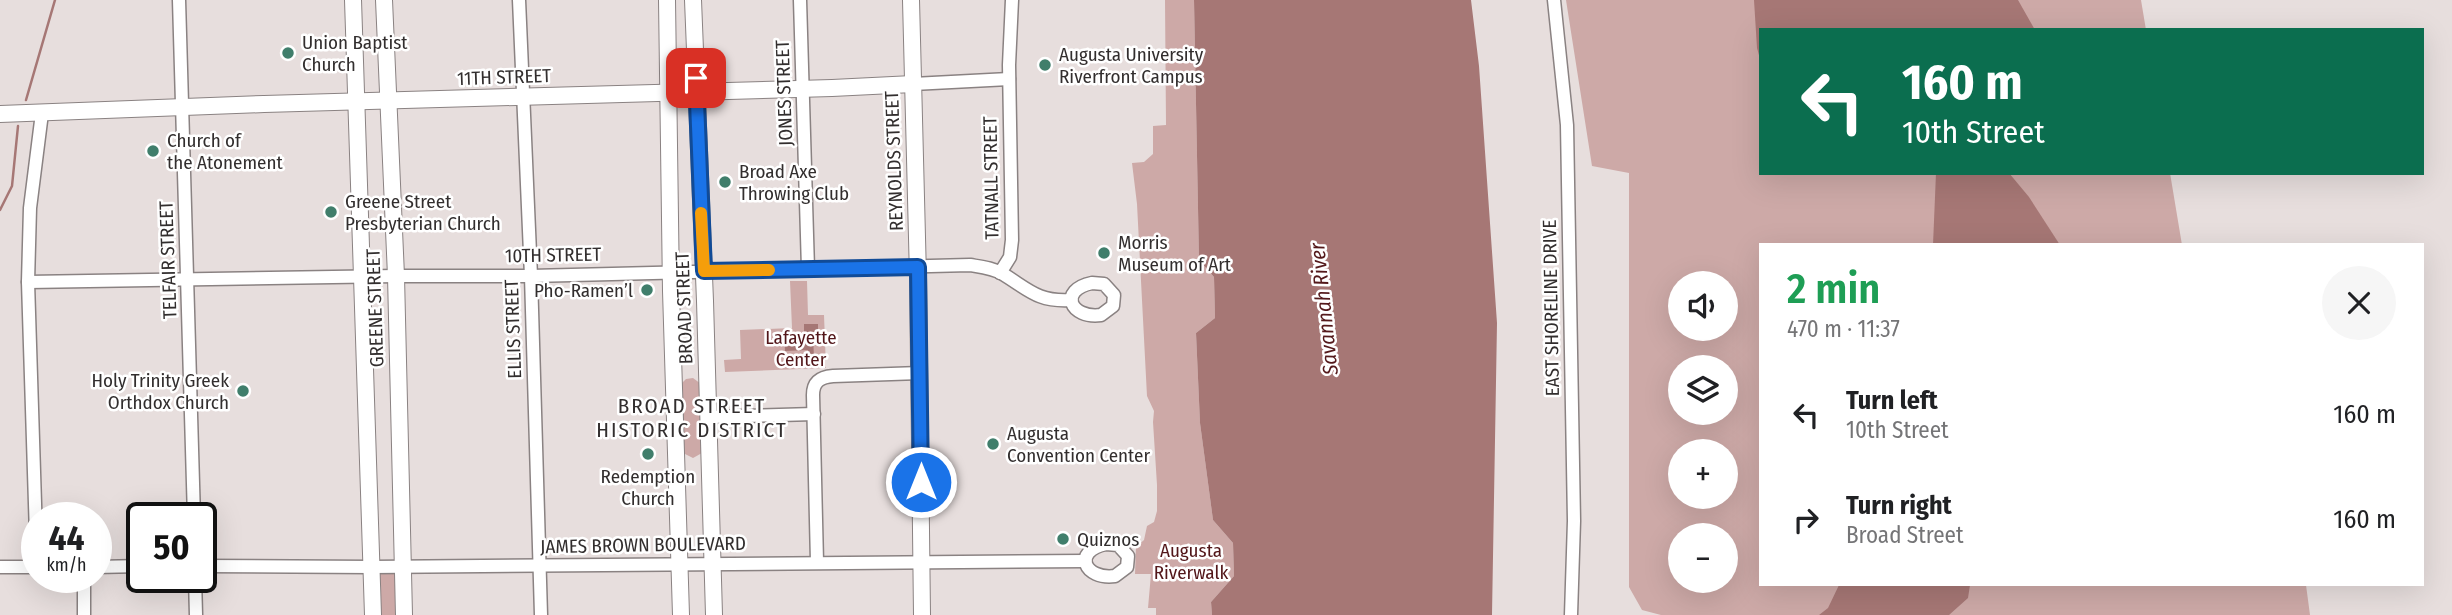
<!DOCTYPE html>
<html lang="en">
<head>
<meta charset="utf-8">
<style>
  body { margin:0; font-family:"Fira Sans Condensed",sans-serif; background:#f6f6f6; color:#202124; height:100vh; display:flex; flex-direction:column; font-size:26px; white-space:nowrap }
  * { box-sizing:border-box; margin:0 }
  p { font-size:23px; color:#757577 }
  .icon { flex:none; width:38px; height:38px; fill:none; stroke:currentColor; stroke-width:2; stroke-linecap:round; stroke-linejoin:round }
  .map { position:relative; flex:1; overflow:hidden }
  .panel { position:absolute; left:1759px; top:243px; width:665px; height:343px; display:flex; flex-direction:column; background:#fff; border-radius:0px; box-shadow:0 7px 28px #0002 }
  .panel>* { flex:none }
  .hud { position:absolute; left:1759px; top:28px; width:665px; height:147px; border-radius:0px; box-shadow:0 7px 28px #0002; background:#0b6e4f; color:#fff; overflow:hidden }
  .tools { position:absolute; left:1668px; top:271px; display:grid; gap:14px }
  .tools a { display:grid; place-items:center; width:70px; height:70px; border-radius:50%; background:#fff; box-shadow:0 7px 28px #0002; font-size:35px }
  .speed { position:absolute; left:21px; top:502px; display:flex; gap:14px; font-size:35px; font-weight:700; text-align:center }
  .speed>* { display:grid; place-content:center; width:91px; height:91px; border-radius:50%; background:#fff; box-shadow:0 7px 28px #0002; line-height:1 }
  .speed small { font-size:18px; font-weight:400 }
  .speed .limit { border:4px solid #111; border-radius:10px; background:#fff; color:#111 }
  .pin { position:absolute; display:grid; place-items:center; width:60px; height:60px; color:#fff; margin:-30px; border-radius:14px; box-shadow:0 4px 10px #0006 }
  .me { position:absolute; width:77px; margin:-38px; rotate:0deg; stroke-linejoin:round; filter:drop-shadow(0 0 5px #0008) }
  .turn { display:flex; align-items:center; gap:24px; height:147px; padding:0 28px; font-size:32px }
  .turn .icon { width:91px; height:91px; stroke-width:2.5 }
  .turn b { display:block; font-size:49px; line-height:60px }
  .round { display:grid; place-items:center; flex:none; width:74px; height:74px; border-radius:37px; background:#f6f6f6 }
  .overview { display:flex; align-items:center; justify-content:space-between; height:119px; padding:0 28px }
  h1 { font-size:42px; font-weight:600; line-height:52px; color:#1e9e55 }
  ul { padding:0; list-style:none }
  li { display:flex; align-items:center; gap:21px; height:105px; padding:0 28px }
  li div { flex:1 }
  li b { display:block; font-size:26px }
  li em { font-style:normal }
  .map>svg:first-child { display:block }
  .green { fill:#cda9a7; fill-rule:evenodd }
  .water { fill:#a67775 }
  .lines { fill:none; stroke-linecap:round; stroke-linejoin:round }
  .stream { stroke:#a67775; stroke-width:2.5 }
  .minor-casing { stroke:#8a8282; stroke-width:15 }
  .major-casing { stroke:#8a8282; stroke-width:18 }
  .minor { stroke:#fff; stroke-width:12 }
  .major { stroke:#fff; stroke-width:16 }
  .route-casing { stroke:#114b97; stroke-width:18 }
  .route { stroke:#1a73e8; stroke-width:12 }
  .slow { stroke:#f59e0b; stroke-width:12 }
  .poi-dot { fill:#407e6b; stroke:#fff; stroke-width:2.5 }
  .labels { text-anchor:middle; dominant-baseline:central; stroke-width:5; stroke-linejoin:round; paint-order:stroke }
  .poi-label { font-size:19px; fill:#322e2e; stroke:#fff; text-anchor:start }
  .street-label { font-size:19px; fill:#322e2e; stroke:#fff }
  .park-label { font-size:19px; fill:#521619; stroke:#fff }
  .water-label { font-size:21px; font-style:italic; fill:#54191b; stroke:#fff }
  .neighbourhood-label { font-size:21px; letter-spacing:2px; fill:#322e2e; stroke:#fff }
</style>
</head>
<body>
<div class="map">
<svg width="2452" height="615" viewBox="0 0 2452 615">
  <rect width="100%" height="100%" fill="#e7dedd"/>
  <!-- green -->
  <g class="green">
    <polygon points="1165,0 1194,0 1199,260 1214,277 1215,318 1196,333 1200,423 1213,520 1233,543 1234,576 1211,602 1212,615 1156,615 1156,608 1148,608 1151,574 1135,574 1136,547 1144,540 1147,526 1154,522 1157,511 1157,485 1153,422 1154,411 1147,396 1137,204 1132,163 1144,162 1153,154 1153,126 1166,125"/>
    <path d="M1566 0H2141L2146 30H1760V173H2170L2182 245H1760V584L2306 585 2310 615H1661L1642 610 1629 587V173L1592 166ZM1680 284H1726V329H1680ZM1680 368H1726V413H1680ZM1680 452H1726V497H1680ZM1680 536H1726V581H1680Z"/>
    <polygon points="790,281 807,281 808,315 824,315 826,368 725,372 724,360 741,359 740,330 792,328"/>
    <polygon points="693,378 701,384 702,453 693,458 683,453 681,384 686,379"/>
    <polygon points="372,567 403,567 404,615 373,615"/>
  </g>
  <!-- water -->
  <g class="water">
    <polygon points="1194,0 1471,0 1479,66 1497,323 1492,615 1212,615 1211,602 1234,576 1233,543 1213,520 1200,423 1196,333 1215,318 1214,277 1199,260"/>
    <polygon points="1754,0 2018,0 2035,30 1760,30 1760,59 1757,48"/>
    <polygon points="1936,173 2009,173 2029,197 2060,245 1933,245"/>
    <polygon points="804,324 818,324 818,334 813,335 814,358 809,358 808,350 785,351 784,334 791,334 792,343 804,342"/>
    <polygon points="1839,585 1839,584 1970,585 1968,598 1949,615 1819,615 1828,608"/>
  </g>
  <g class="lines">
    <!-- stream -->
    <g class="stream">
      <polyline points="26,100 55,0"/>
      <polyline points="0,210 12,186 18,126"/>
    </g>
    <defs>
      <g id="minor">
        <polyline points="179,0 194,518"/>
        <polyline points="519,0 531,276 541,615"/>
        <polyline points="800,0 808,269"/>
        <polyline points="1554,0 1567,125 1574,521 1571,615"/>
        <polyline points="913,84 1009,79"/>
        <polyline points="1000,273 1010,257 1012,240 1009,65 1012,0"/>
        <path d="M28 282 396 276H531L970 265C982 267 993 268 1003 274 1029 290 1038 302 1071 300"/>
        <path d="M1092 283 1104 284 1114 295 1113 306 1101 315C1070 319 1058 290 1092 283Z"/>
        <polyline points="709,417 814,414"/>
        <path d="M1106 544 1118 545 1128 556 1127 567 1115 576C1084 580 1072 551 1106 544Z"/>
        <path d="M817 562 813 395C813 382 820 377 833 376L920 373"/>
        <polyline points="201,566 372,567 1085,561"/>
        <polyline points="0,567 37,567 28,282 30,208 42,113"/>
        <polyline points="96,567 142,566"/>
        <polyline points="195,578 196,615"/>
        <polyline points="84,615 84,578"/>
      </g>
      <g id="major">
        <polyline points="353,0 373,615"/>
        <polyline points="384,0 396,276 404,615"/>
        <polyline points="667,0 671,291 681,615"/>
        <polyline points="693,0 705,301 714,615"/>
        <polyline points="911,0 918,277 922,615"/>
        <polyline points="0,114 264,104 832,88 913,84"/>
      </g>
    </defs>
    <!-- minor casing -->
    <use href="#minor" class="minor-casing"/>
    <!-- major casing -->
    <use href="#major" class="major-casing"/>
    <!-- minor -->
    <use href="#minor" class="minor"/>
    <!-- major -->
    <use href="#major" class="major"/>
  </g>
  <g class="lines">
    <defs>
      <polyline id="route" points="696,78 704,271 918,267 921,482"/>
    </defs>
    <!-- route casing -->
    <use href="#route" class="route-casing"/>
    <!-- route -->
    <use href="#route" class="route"/>
    <!-- slow -->
    <polyline class="slow" points="701,213 704,271 769,270"/>
  </g>
  <!-- markers -->
  <g class="poi-dot">
    <circle cx="288" cy="53" r="7"/>
    <circle cx="1045" cy="65" r="7"/>
    <circle cx="153" cy="151" r="7"/>
    <circle cx="725" cy="182" r="7"/>
    <circle cx="331" cy="212" r="7"/>
    <circle cx="1104" cy="253" r="7"/>
    <circle cx="647" cy="290" r="7"/>
    <circle cx="243" cy="391" r="7"/>
    <circle cx="993" cy="444" r="7"/>
    <circle cx="648" cy="454" r="7"/>
    <circle cx="1063" cy="539" r="7"/>
  </g>
  <g class="labels">
    <!-- poi labels -->
    <g class="poi-label">
      <text x="302" y="42">Union Baptist<tspan x="302" dy="22">Church</tspan></text>
      <text x="1059" y="54">Augusta University<tspan x="1059" dy="22">Riverfront Campus</tspan></text>
      <text x="167" y="140">Church of<tspan x="167" dy="22">the Atonement</tspan></text>
      <text x="739" y="171">Broad Axe<tspan x="739" dy="22">Throwing Club</tspan></text>
      <text x="345" y="201">Greene Street<tspan x="345" dy="22">Presbyterian Church</tspan></text>
      <text x="1118" y="242">Morris<tspan x="1118" dy="22">Museum of Art</tspan></text>
      <text x="633" y="290" text-anchor="end">Pho-Ramen’l</text>
      <text x="229" y="380" text-anchor="end">Holy Trinity Greek<tspan x="229" dy="22">Orthdox Church</tspan></text>
      <text x="1007" y="433">Augusta<tspan x="1007" dy="22">Convention Center</tspan></text>
      <text x="648" y="476" text-anchor="middle">Redemption<tspan x="648" dy="22">Church</tspan></text>
      <text x="1077" y="539">Quiznos</text>
    </g>
    <!-- street labels -->
    <g class="street-label">
      <text transform="translate(504 77) rotate(-2)">11TH STREET</text>
      <text transform="translate(784 93) rotate(-92)">JONES STREET</text>
      <text transform="translate(894 161) rotate(-92)">REYNOLDS STREET</text>
      <text transform="translate(991 178) rotate(-91)">TATNALL STREET</text>
      <text transform="translate(553 255) rotate(-1)">10TH STREET</text>
      <text transform="translate(168 260) rotate(-92)">TELFAIR STREET</text>
      <text transform="translate(375 308) rotate(-92)">GREENE STREET</text>
      <text transform="translate(684 308) rotate(-92)">BROAD STREET</text>
      <text transform="translate(1551 308) rotate(-91)">EAST SHORELINE DRIVE</text>
      <text transform="translate(513 329) rotate(-92)">ELLIS STREET</text>
      <text transform="translate(643 545) rotate(-1)">JAMES BROWN BOULEVARD</text>
    </g>
    <!-- park labels -->
    <g class="park-label">
      <text x="801" y="337">Lafayette<tspan x="801" dy="22">Center</tspan></text>
      <text x="1191" y="550">Augusta<tspan x="1191" dy="22">Riverwalk</tspan></text>
    </g>
    <!-- water labels -->
    <g class="water-label">
      <text transform="translate(1324 309) rotate(-96)">Savannah River</text>
    </g>
    <!-- neighbourhood labels -->
    <g class="neighbourhood-label">
      <text x="692" y="406">BROAD STREET<tspan x="692" dy="24">HISTORIC DISTRICT</tspan></text>
    </g>
  </g>
</svg>
<div class="tools">
<a><svg class="icon" aria-label="sound" viewBox="0 0 24 24"><path d="M4 9h4l5-4v14l-5-4H4zM17 9q2 3 0 6"/></svg></a>
<a><svg class="icon" aria-label="layers" viewBox="0 0 24 24"><path d="M12 4l9 5-9 5-9-5zM3 14l9 5 9-5"/></svg></a>
<a>+</a>
<a>−</a>
</div>
<div class="speed"><div>44<small>km/h</small></div><div class="limit">50</div></div>
<div class="pin" style="left:696px;top:78px;background:#d93025"><svg class="icon" aria-label="arrive" viewBox="0 0 24 24"><path d="M6 21V4h12l-3 4 3 4H6"/></svg></div>
<svg class="me" style="left:921px;top:482px" viewBox="-20 -20 40 40"><circle r="17" fill="#1a73e8" stroke="#fff" stroke-width="3"/><path d="M0-11L8 9 0 5-8 9z" fill="#fff"/></svg>
<div class="hud">
<div class="turn"><svg class="icon" aria-label="left" viewBox="0 0 24 24"><path d="M17 20v-9H6M10 6l-5 5 5 5"/></svg><div><b>160 m</b>10th Street</div></div>
</div>
<section class="panel">
<div class="overview"><div><h1>2 min</h1><p>470 m · 11:37</p></div><a class="round"><svg class="icon" aria-label="close" viewBox="0 0 24 24"><path d="M6 6l12 12M18 6L6 18"/></svg></a></div>
<ul>
<li><svg class="icon" aria-label="left" viewBox="0 0 24 24"><path d="M17 20v-9H6M10 6l-5 5 5 5"/></svg><div><b>Turn left</b><p>10th Street</p></div><em>160 m</em></li>
<li><svg class="icon" aria-label="right" viewBox="0 0 24 24"><path d="M7 20v-9h11M14 6l5 5-5 5"/></svg><div><b>Turn right</b><p>Broad Street</p></div><em>160 m</em></li>
</ul>
</section>
</div>
</body>
</html>
